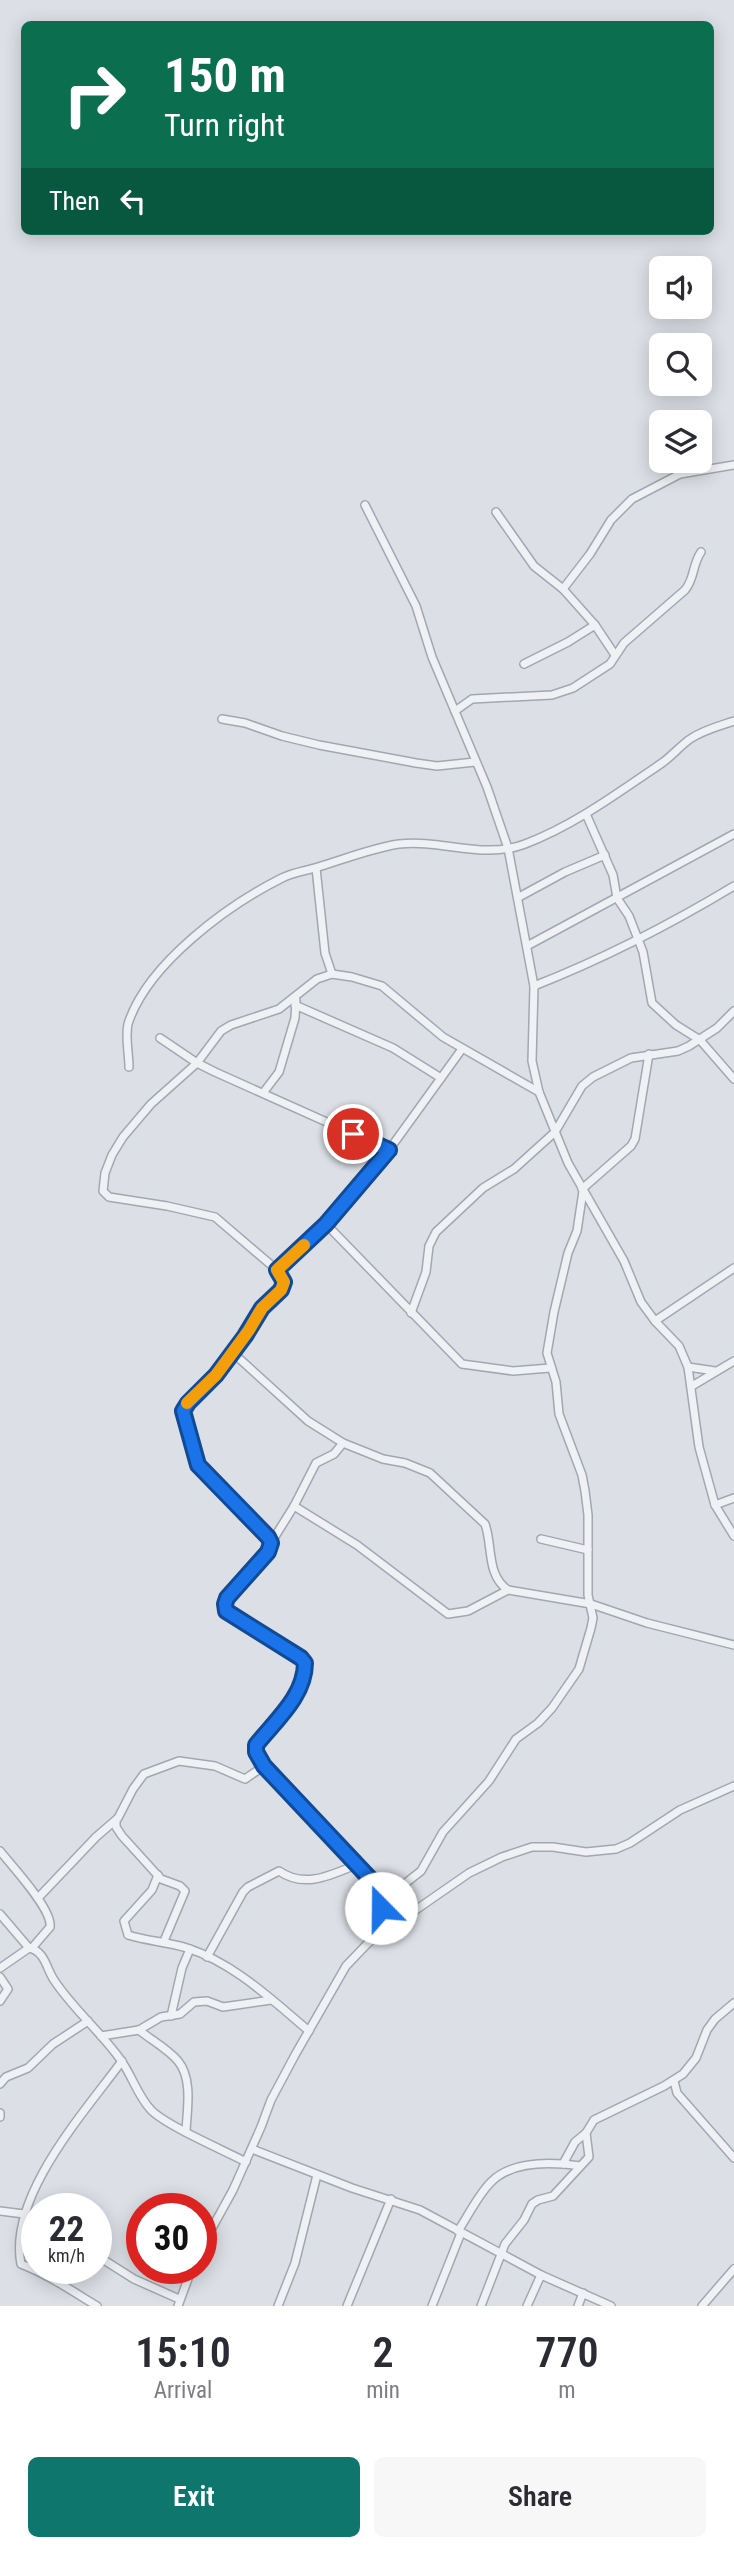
<!DOCTYPE html>
<html lang="en">
<head>
<meta charset="utf-8">
<style>
  body { margin:0; font-family:"Roboto Condensed",sans-serif; background:#f7f7f7; color:#2b2b33; height:100vh; display:flex; flex-direction:column; font-size:26px; white-space:nowrap }
  * { box-sizing:border-box; margin:0 }
  p { font-size:23px; color:#7c7c81 }
  .icon { flex:none; width:38px; height:38px; fill:none; stroke:currentColor; stroke-width:2; stroke-linecap:round; stroke-linejoin:round }
  .map { position:relative; height:2306px; overflow:hidden }
  .side { display:flex; flex-direction:column; background:#fff; flex:1 }
  .side>* { flex:none }
  .top-card { position:absolute; left:21px; top:21px; width:693px; height:214px; border-radius:10px; box-shadow:0 4px 18px #0003; background:#0b6e4f; color:#fff; overflow:hidden }
  .controls { position:absolute; left:649px; top:256px; display:grid; gap:14px }
  .controls a { display:grid; place-items:center; width:63px; height:63px; border-radius:10px; background:#fff; box-shadow:0 4px 18px #0003; font-size:35px }
  .speed { position:absolute; left:21px; top:2193px; display:flex; gap:14px; font-size:35px; font-weight:700; text-align:center }
  .speed>* { display:grid; place-content:center; width:91px; height:91px; border-radius:50%; background:#fff; box-shadow:0 4px 18px #0003; line-height:1 }
  .speed small { font-size:18px; font-weight:400 }
  .speed .limit { border:10px solid #d22; background:#fff; color:#111 }
  .pin { position:absolute; display:grid; place-items:center; width:60px; height:60px; color:#fff; margin:-30px; border:4px solid #fff; border-radius:50%; box-shadow:0 2px 7px #0007 }
  .me { position:absolute; width:77px; margin:-38px; rotate:338deg; stroke-linejoin:round; filter:drop-shadow(0 0 5px #0008) }
  .turn { display:flex; align-items:center; gap:24px; height:147px; padding:0 28px; font-size:32px }
  .turn .icon { width:91px; height:91px; stroke-width:2.5 }
  .turn b { display:block; font-size:49px; line-height:60px }
  .then { display:flex; align-items:center; height:66px; padding:0 28px; background:#0003; gap:14px; font-size:26px }
  .eta { display:flex; justify-content:space-evenly; align-items:center; height:119px; text-align:center }
  .eta b { font-size:42px; font-weight:600; line-height:49px }
  .primary-button { display:flex; gap:14px; margin-top:auto; padding:14px 28px }
  .primary-button a { flex:1; height:80px; border-radius:10px; background:#0f766e; color:#fff; font-size:28px; font-weight:600; line-height:80px; text-align:center }
  .primary-button a+a { background:#f7f7f7; color:#2b2b33 }
  .map>svg:first-child { display:block }
  .lines { fill:none; stroke-linecap:round; stroke-linejoin:round }
  .minor-casing { stroke:#a2a7b0; stroke-width:10 }
  .minor { stroke:#eff1f5; stroke-width:7 }
  .route-casing { stroke:#114b97; stroke-width:18 }
  .route { stroke:#1a73e8; stroke-width:12 }
  .slow { stroke:#f59e0b; stroke-width:12 }
</style>
</head>
<body>
<div class="map">
<svg width="734" height="2306" viewBox="0 0 734 2306">
  <rect width="100%" height="100%" fill="#dce0e6"/>
  <g class="lines">
    <defs>
      <g id="minor">
        <polyline points="365,505 416,606 432,657 487,787 508,848 534,986 532,1061 539,1092 568,1163 624,1261 641,1302 655,1321 679,1346 688,1367 699,1447 715,1505 734,1536"/>
        <polyline points="496,512 534,566 563,589 595,625 615,655"/>
        <polyline points="563,589 590,554 611,520 632,499 680,474 734,465"/>
        <polyline points="524,664 568,642 595,625"/>
        <path d="M455 711 472 699 552 695 573 688 610 664 624 643 685 590C695 578 692 565 701 552"/>
        <polyline points="222,719 245,723 282,736 319,745 416,763 437,766 475,762"/>
        <polyline points="586,814 613,875 617,898 629,916 643,952 652,1003 676,1025 700,1040 734,1079"/>
        <polyline points="316,868 325,953 332,974"/>
        <polyline points="519,897 565,872 605,855"/>
        <polyline points="527,946 734,834"/>
        <path d="M534 986C603 959 671 924 734 886"/>
        <polyline points="295,1005 393,1048 441,1078"/>
        <polyline points="160,1038 197,1063 215,1072 389,1150"/>
        <path d="M129 1067C129 1054 125 1037 128 1024 147 964 228 905 282 878 294 872 306 871 318 867 345 859 372 848 399 844 442 839 483 860 525 844 575 825 619 792 662 763 672 756 680 746 690 739 703 730 719 726 734 721"/>
        <polyline points="263,1093 279,1072 295,1018 296,1000"/>
        <polyline points="582,1189 631,1146 635,1139 649,1054"/>
        <polyline points="326,1224 462,1364 513,1371 550,1368"/>
        <polyline points="277,1270 326,1224 389,1150 462,1049"/>
        <polyline points="411,1313 426,1272 429,1246 436,1232 483,1188 514,1169 555,1132 582,1086 593,1077 631,1058 678,1051 689,1046 717,1028 734,1011"/>
        <polyline points="655,1321 734,1268"/>
        <path d="M232 1352 308 1421 343 1443 383 1459 405 1463 430 1473 485 1524C493 1546 486 1575 508 1590L591 1604 647 1623 734 1645"/>
        <polyline points="688,1367 715,1371"/>
        <polyline points="692,1386 734,1361"/>
        <polyline points="715,1505 734,1498"/>
        <polyline points="294,1506 357,1545 448,1614 468,1611 508,1590"/>
        <polyline points="541,1539 588,1550"/>
        <polyline points="271,1543 294,1506 316,1463 334,1454 343,1443"/>
        <polyline points="116,1820 116,1827 122,1836 161,1879 180,1886 185,1891 164,1941"/>
        <path d="M0 1851C12 1866 53 1910 50 1927L32 1948"/>
        <path d="M158 1875 152 1890 124 1921 128 1935C147 1941 168 1942 187 1948 234 1963 272 2000 309 2031"/>
        <polyline points="38,1898 96,1837 118,1818 133,1789 144,1774 179,1761 215,1766 245,1779 264,1766"/>
        <polyline points="381,1908 393,1893 421,1871 443,1832 489,1781 516,1739 538,1723 552,1708 579,1669 591,1628 593,1618 588,1595 588,1515 585,1491 582,1475 559,1414 556,1382 547,1353 554,1312 568,1253 577,1231 583,1191"/>
        <polyline points="0,1914 29,1948"/>
        <path d="M368 1943 380 1916 378 1887 264 1766 256 1752V1745L281 1716 294 1696 304 1673 305 1663 301 1658 226 1611 225 1604 227 1599 268 1552 270 1541 197 1465 183 1411C188 1397 206 1386 216 1374 233 1354 245 1332 260 1310 267 1300 283 1296 283 1281L277 1270 215 1217 167 1206 109 1197 103 1191 105 1173 112 1155 123 1137 151 1104 197 1063 221 1031 231 1025 279 1009 317 979 332 974 352 977 382 986 443 1037 539 1092"/>
        <path d="M207 1957 243 1892 248 1887 279 1871C305 1889 331 1875 358 1864"/>
        <path d="M0 1968 29 1948C45 1951 46 1968 54 1980 73 2009 100 2031 120 2059 132 2075 137 2095 151 2110 167 2126 223 2150 246 2162"/>
        <polyline points="0,1977 8,1989 0,2001"/>
        <polyline points="171,2016 182,1968 190,1949"/>
        <path d="M139 2030C151 2040 168 2049 178 2061 193 2079 187 2110 186 2131"/>
        <polyline points="101,2036 139,2030 161,2017 180,2014 194,2002 207,2001 223,2007 271,2000"/>
        <polyline points="674,2081 677,2093 734,2158"/>
        <polyline points="0,2084 6,2077 28,2068 53,2044 88,2021"/>
        <polyline points="0,2113 0,2117"/>
        <polyline points="252,2149 352,2188 420,2210 541,2275 611,2306"/>
        <polyline points="563,2164 575,2142 586,2133 594,2120 664,2086 683,2074 696,2058 707,2030 715,2019 734,2003"/>
        <polyline points="0,2211 24,2214 37,2221"/>
        <path d="M458 2231C468 2216 478 2195 491 2182 513 2160 552 2162 580 2166"/>
        <polyline points="201,2248 233,2190 261,2127 271,2100 295,2055 346,1966 368,1943 469,1873 502,1857 532,1847 553,1847 586,1852 616,1849 630,1843 680,1810 734,1786"/>
        <polyline points="96,2255 134,2279 179,2299"/>
        <path d="M97 2306C72 2291 49 2275 21 2264 8 2196 84 2113 122 2061"/>
        <polyline points="178,2306 192,2268"/>
        <polyline points="278,2306 295,2263 317,2175"/>
        <polyline points="347,2306 391,2199"/>
        <polyline points="432,2306 461,2233"/>
        <polyline points="481,2306 505,2244 524,2220 532,2204 538,2200 553,2196 589,2157 586,2133"/>
        <polyline points="527,2306 541,2275"/>
        <polyline points="578,2306 583,2293"/>
        <polyline points="702,2306 734,2269"/>
      </g>
    </defs>
    <!-- minor casing -->
    <use href="#minor" class="minor-casing"/>
    <!-- minor -->
    <use href="#minor" class="minor"/>
  </g>
  <g class="lines">
    <defs>
      <path id="route" d="M353 1134 389 1150 326 1224 277 1270 284 1282 281 1290 262 1308 245 1336 216 1375 188 1403 183 1411 198 1465 268 1537 271 1543 268 1552 227 1598 225 1604 226 1611 301 1658 305 1663C305 1696 275 1721 256 1745V1752L264 1766 375 1884 381 1908"/>
    </defs>
    <!-- route casing -->
    <use href="#route" class="route-casing"/>
    <!-- route -->
    <use href="#route" class="route"/>
    <!-- slow -->
    <polyline class="slow" points="187,1403 216,1375 249,1330 262,1308 281,1290 284,1282 277,1270 304,1245"/>
  </g>
</svg>
<div class="controls">
<a><svg class="icon" aria-label="sound" viewBox="0 0 24 24"><path d="M4 9h4l5-4v14l-5-4H4zM17 9q2 3 0 6"/></svg></a>
<a><svg class="icon" aria-label="search" viewBox="0 0 24 24"><circle cx="10" cy="10" r="6"/><path d="M15 15l6 6"/></svg></a>
<a><svg class="icon" aria-label="layers" viewBox="0 0 24 24"><path d="M12 4l9 5-9 5-9-5zM3 14l9 5 9-5"/></svg></a>
</div>
<div class="speed"><div>22<small>km/h</small></div><div class="limit">30</div></div>
<div class="pin" style="left:353px;top:1134px;background:#d93025"><svg class="icon" aria-label="arrive" viewBox="0 0 24 24"><path d="M6 21V4h12l-3 4 3 4H6"/></svg></div>
<svg class="me" style="left:381px;top:1908px" viewBox="-20 -20 40 40"><circle r="19" fill="#fff"/><path d="M0-13L10 11 0 6-10 11z" fill="#1a73e8"/></svg>
<div class="top-card">
<div class="turn"><svg class="icon" aria-label="right" viewBox="0 0 24 24"><path d="M7 20v-9h11M14 6l5 5-5 5"/></svg><div><b>150 m</b>Turn right</div></div>
<div class="then">Then<svg class="icon" aria-label="left" viewBox="0 0 24 24"><path d="M17 20v-9H6M10 6l-5 5 5 5"/></svg></div>
</div>
</div>
<section class="side">
<div class="eta">
<div><b>15:10</b><p>Arrival</p></div>
<div><b>2</b><p>min</p></div>
<div><b>770</b><p>m</p></div>
</div>
<div class="primary-button"><a>Exit</a><a>Share</a></div>
</section>
</body>
</html>
